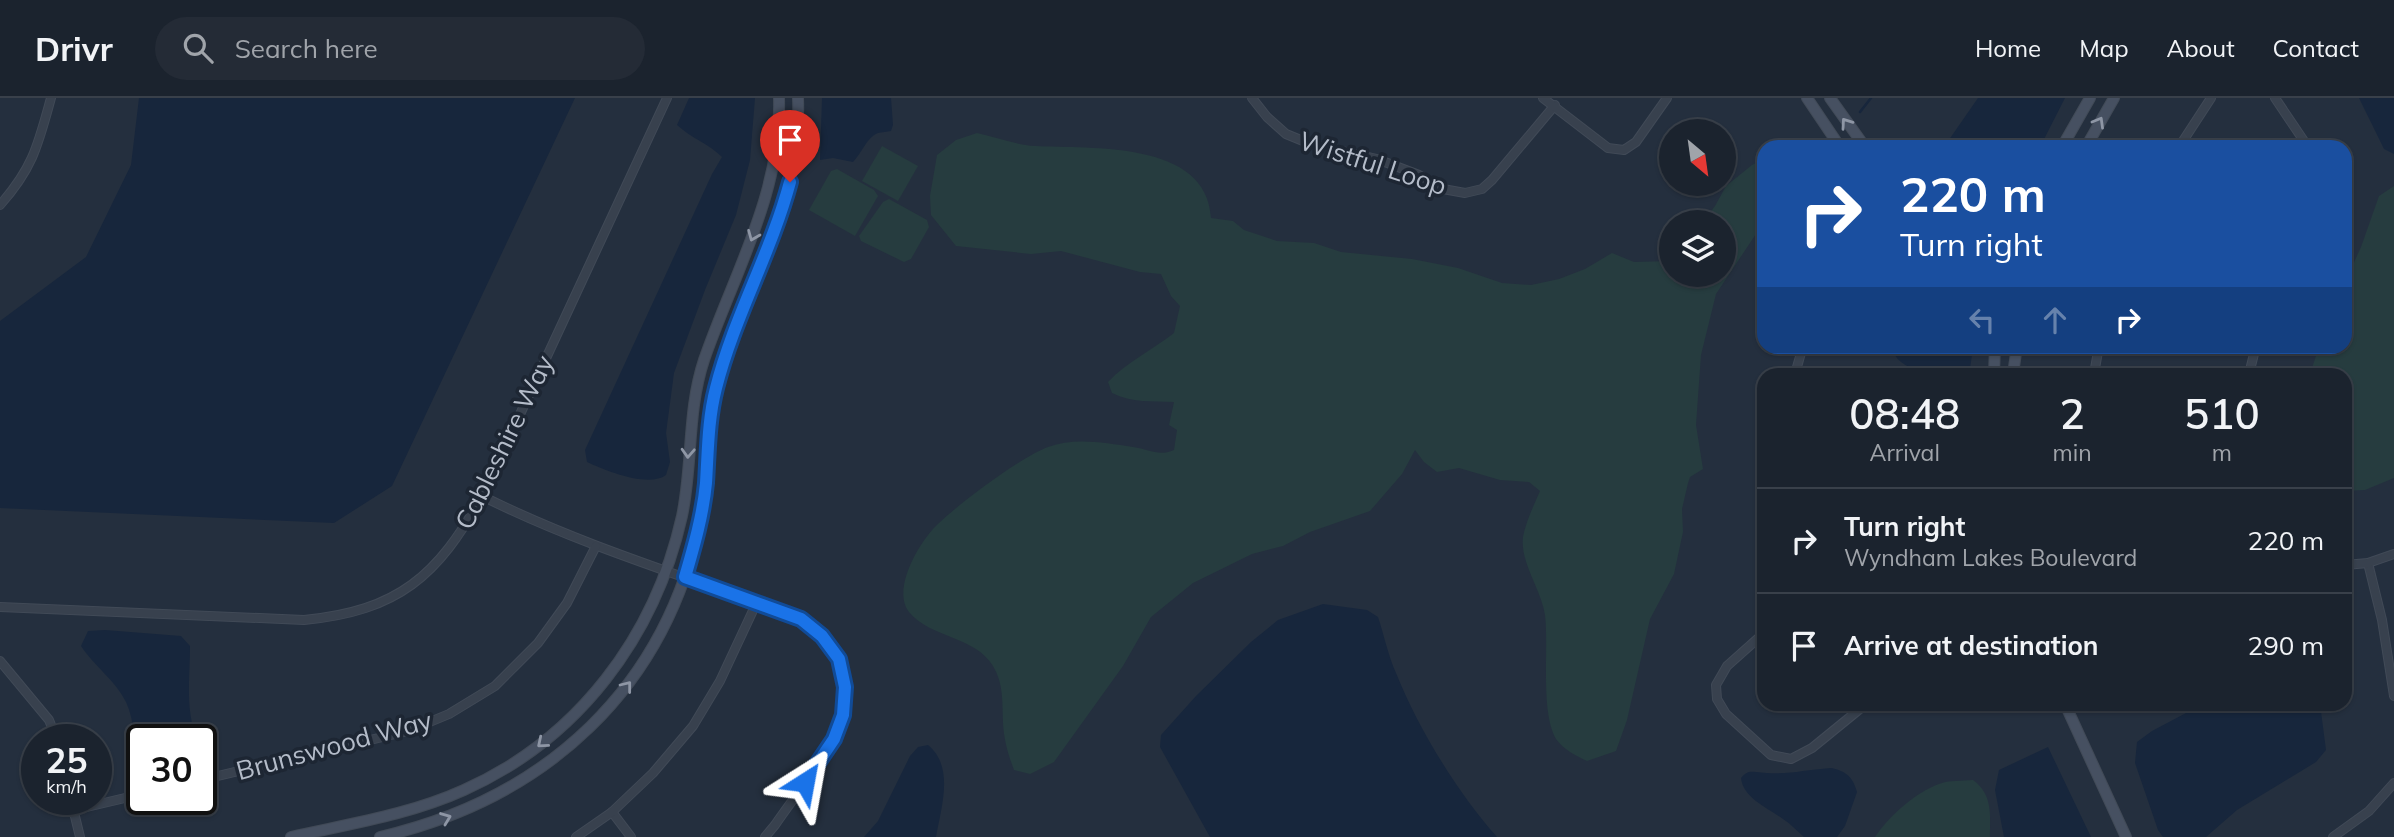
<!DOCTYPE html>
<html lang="en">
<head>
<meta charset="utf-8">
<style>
  body { margin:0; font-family:Mulish,sans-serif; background:#242b36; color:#f1f3f6; height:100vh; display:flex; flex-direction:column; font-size:26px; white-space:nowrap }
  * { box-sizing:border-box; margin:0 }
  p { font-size:23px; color:#a0a4aa }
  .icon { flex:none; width:38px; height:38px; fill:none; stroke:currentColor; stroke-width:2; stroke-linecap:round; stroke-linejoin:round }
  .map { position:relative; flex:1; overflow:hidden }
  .sheet { position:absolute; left:1757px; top:270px; width:595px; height:343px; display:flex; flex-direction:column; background:#1b232e; border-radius:21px; box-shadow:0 2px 5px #0004,0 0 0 2px #39404a }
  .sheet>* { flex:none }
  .guide { position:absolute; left:1757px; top:42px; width:595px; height:214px; border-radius:21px; box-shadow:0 2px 5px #0004,0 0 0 2px #39404a; background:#1a4fa0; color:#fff; overflow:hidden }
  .needle { width:46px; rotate:151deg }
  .fabs { position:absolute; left:1659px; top:21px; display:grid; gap:14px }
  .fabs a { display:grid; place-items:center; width:77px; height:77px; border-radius:50%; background:#1b232e; box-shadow:0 2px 5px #0004,0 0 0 2px #39404a; font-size:35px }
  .speed { position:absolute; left:21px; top:626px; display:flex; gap:14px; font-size:35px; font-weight:700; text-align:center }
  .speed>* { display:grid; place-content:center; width:91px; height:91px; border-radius:50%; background:#1b232e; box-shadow:0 2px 5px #0004,0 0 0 2px #39404a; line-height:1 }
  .speed small { font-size:18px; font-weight:400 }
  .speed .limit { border:4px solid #111; border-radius:10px; background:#fff; color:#111 }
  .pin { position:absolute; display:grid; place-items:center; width:60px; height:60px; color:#fff; margin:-72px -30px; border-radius:50% 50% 50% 0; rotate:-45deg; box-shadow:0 0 7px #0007 }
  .pin .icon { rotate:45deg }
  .me { position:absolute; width:77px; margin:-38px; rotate:34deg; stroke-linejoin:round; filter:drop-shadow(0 0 5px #0008) }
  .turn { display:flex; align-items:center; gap:24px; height:147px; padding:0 28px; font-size:32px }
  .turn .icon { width:91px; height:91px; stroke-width:2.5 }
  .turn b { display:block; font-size:49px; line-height:60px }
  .lanes { display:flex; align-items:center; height:66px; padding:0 28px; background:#0003; justify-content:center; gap:35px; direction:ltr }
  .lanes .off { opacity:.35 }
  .eta { display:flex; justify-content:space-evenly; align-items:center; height:119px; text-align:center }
  .eta b { font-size:42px; font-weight:600; line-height:49px }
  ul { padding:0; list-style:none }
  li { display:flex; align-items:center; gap:21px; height:105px; padding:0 28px; border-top:2px solid #39404a }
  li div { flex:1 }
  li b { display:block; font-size:26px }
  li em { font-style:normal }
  header { display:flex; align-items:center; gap:42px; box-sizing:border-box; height:98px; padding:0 35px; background:#1b232e; border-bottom:2px solid #39404a }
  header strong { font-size:33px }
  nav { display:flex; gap:38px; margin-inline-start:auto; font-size:24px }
  .search { width:490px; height:63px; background:#242b36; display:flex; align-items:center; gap:18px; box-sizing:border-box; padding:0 24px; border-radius:38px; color:#a0a4aa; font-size:26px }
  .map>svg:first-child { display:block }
  .green { fill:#263c3f }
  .water { fill:#17263c }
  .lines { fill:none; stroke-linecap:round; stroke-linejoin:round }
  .stream { stroke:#17263c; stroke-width:2.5 }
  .street-casing { stroke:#414a57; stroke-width:10 }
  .secondary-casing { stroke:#414a57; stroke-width:12 }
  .street { stroke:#38414e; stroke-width:8 }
  .secondary { stroke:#465061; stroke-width:10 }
  .oneway { stroke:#8e96a5 }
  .route-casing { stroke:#114b97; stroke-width:18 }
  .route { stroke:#1a73e8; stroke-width:12 }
  .labels { text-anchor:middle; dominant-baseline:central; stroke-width:7; stroke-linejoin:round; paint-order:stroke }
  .street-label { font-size:26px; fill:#b4bcc9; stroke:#1d2633 }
</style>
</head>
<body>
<header>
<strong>Drivr</strong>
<div class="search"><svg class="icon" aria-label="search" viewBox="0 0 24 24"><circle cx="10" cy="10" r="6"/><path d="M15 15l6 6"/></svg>Search here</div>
<nav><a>Home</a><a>Map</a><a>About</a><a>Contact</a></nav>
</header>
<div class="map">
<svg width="2394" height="739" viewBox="0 0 2394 739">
  <rect width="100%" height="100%" fill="#242f3e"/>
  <!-- green -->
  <g class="green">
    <path d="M977 35C996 39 1016 47 1035 48 1091 51 1207 42 1211 120L1233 123 1244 132 1277 143 1314 145 1341 154 1412 161 1458 170 1502 185 1531 187 1559 181 1585 171 1612 155 1634 164 1671 163V177H1724V124H1703L1715 108 1726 88 1752 67 1764 61V124L1716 196 1701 257 1696 327 1703 371 1690 379 1688 385 1682 411 1683 434 1674 476 1650 521 1627 622 1616 653 1587 663C1576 658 1563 651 1556 641 1540 613 1549 550 1545 517 1541 491 1520 465 1523 439 1526 423 1534 407 1540 393L1529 384 1500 382 1459 370 1437 374 1424 364 1415 352 1402 376 1370 413 1310 434 1283 448 1252 456 1193 485 1151 519 1123 568 1054 664 1030 676 1014 672C1008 656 1004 642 1003 625 1002 605 1004 586 993 568 975 538 930 540 909 514 891 491 920 442 939 425 961 404 1021 359 1048 349 1075 339 1105 345 1133 349 1149 351 1158 359 1174 352L1177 332 1169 327 1174 304C1152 303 1132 305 1112 295L1108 284C1127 264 1152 252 1174 235L1180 208 1171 198 1161 176 1140 174 1061 153 1031 156 956 148 931 117 930 98 937 57 956 42Z"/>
    <polygon points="882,48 918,68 898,103 862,83"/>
    <polygon points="837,71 874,92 878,98 855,138 809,112 831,73"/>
    <polygon points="2394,88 2394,380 2365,392 2345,393 2345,276 2310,276 2319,249 2345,248 2345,184 2361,149 2379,98"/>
    <polygon points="889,101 927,122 929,129 911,161 904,164 861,143 859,138 883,104"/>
    <path d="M1973 682C1993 697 1990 716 1990 739H1875C1890 717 1915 695 1939 686 1949 682 1962 683 1973 682Z"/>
  </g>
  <!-- water -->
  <g class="water">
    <polygon points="139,0 575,0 392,388 334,425 0,410 0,223 86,159 131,67"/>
    <path d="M689 0H755L750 62 736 117 705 192 674 275 666 335 670 364 666 377C649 390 606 373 587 364L585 352 712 76 722 59C709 46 691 40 677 27Z"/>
    <path d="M822 0H891L893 27 891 33C887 34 882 34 878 35 867 39 862 55 853 64L833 60 820 62Z"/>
    <polygon points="1978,0 2065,0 2040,49 1944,49"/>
    <polygon points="2359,0 2394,0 2394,56 2384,51"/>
    <path d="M1891 249V248L1973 249 1970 271 1966 276C1941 276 1900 278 1891 249Z"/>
    <path d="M1323 506 1367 512 1378 519C1384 537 1388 557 1396 575 1418 630 1457 694 1497 739H1210L1160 649 1161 637 1196 598 1251 544 1278 522Z"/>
    <path d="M105 532 181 538 190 548C190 581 185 610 197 642H142V663C133 645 135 623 126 604 116 583 94 568 81 548L88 533Z"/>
    <polygon points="2203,606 2320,606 2326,652 2316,664 2237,712 2206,739 2163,739 2158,732 2135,665 2137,644 2152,633"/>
    <path d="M928 647C955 669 941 710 936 739H864L878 723 910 658 918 649Z"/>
    <polygon points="2048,649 2091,739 2004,739 1995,692 1999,672"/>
    <path d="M1831 670C1846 673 1853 679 1857 694L1845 728 1837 739H1804C1797 733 1791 726 1783 721 1768 710 1743 700 1741 680 1746 674 1749 673 1756 674 1787 678 1801 672 1831 670Z"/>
  </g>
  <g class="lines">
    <!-- stream -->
    <polyline class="stream" points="1860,14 1871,0"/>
    <defs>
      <g id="street">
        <polyline points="1252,0 1267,19 1286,36 1308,45 1377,61 1419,77 1443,91 1465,95 1482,91 1492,82 1555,7"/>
        <polyline points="1543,0 1608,50 1624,52 1636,44 1667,0"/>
        <polyline points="2275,0 2308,49"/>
        <polyline points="2179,49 2211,0"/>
        <path d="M0 107C33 70 38 47 51 0"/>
        <polyline points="2241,248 2255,253"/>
        <polyline points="1795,276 1803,248"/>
        <polyline points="2094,276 2099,248"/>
        <polyline points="2249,276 2256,248"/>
        <path d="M482 398C584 449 694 481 801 521 808 526 816 531 822 537 882 599 811 674 775 727L765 739"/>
        <polyline points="2368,465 2382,522 2394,598"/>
        <polyline points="2345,467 2368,465 2394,456"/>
        <path d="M0 509 304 522C398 513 438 478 482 398L667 0"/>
        <polyline points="1764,535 1727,568 1716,587 1717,601 1726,616 1771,657 1791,661 1812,650 1866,606"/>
        <polyline points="0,563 49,622 57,642"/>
        <polyline points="201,682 408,633 449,616 495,588 538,545 567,505 596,448"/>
        <polyline points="71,702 80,739"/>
        <polyline points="74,712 142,696"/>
        <polyline points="612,714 631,739"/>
        <polyline points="576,739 612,714 653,675 693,628 720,583 757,504"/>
        <polyline points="2333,739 2369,713 2394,685"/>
      </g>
      <g id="secondary">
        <polyline points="1807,0 1840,49"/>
        <polyline points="1830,0 1865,49"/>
        <polyline points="2062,49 2090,0"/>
        <polyline points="2086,49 2114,0"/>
        <polyline points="1994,276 1995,248"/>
        <polyline points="2013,276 2017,248"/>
        <polyline points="2065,606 2126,739"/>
        <path d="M291 739C348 726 409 717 464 692 578 641 655 539 682 418 693 366 687 313 704 262 734 175 782 95 779 0"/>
        <path d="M380 739C547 700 667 590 701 419 711 369 705 317 722 268 753 177 802 99 798 0"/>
      </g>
    </defs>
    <!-- street casing -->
    <use href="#street" class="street-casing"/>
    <!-- secondary casing -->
    <use href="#secondary" class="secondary-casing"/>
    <!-- street -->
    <use href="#street" class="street"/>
    <!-- secondary -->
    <use href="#secondary" class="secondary"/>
  </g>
  <!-- one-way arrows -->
  <defs><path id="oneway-chevron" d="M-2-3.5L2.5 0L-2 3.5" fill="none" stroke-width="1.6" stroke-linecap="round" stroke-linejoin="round" transform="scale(1.75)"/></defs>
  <g class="oneway">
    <use href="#oneway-chevron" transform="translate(2099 24) rotate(-60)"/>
    <use href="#oneway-chevron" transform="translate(1846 25) rotate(-125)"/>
    <use href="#oneway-chevron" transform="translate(753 138) rotate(112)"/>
    <use href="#oneway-chevron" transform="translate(688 355) rotate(93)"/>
    <use href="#oneway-chevron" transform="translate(627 588) rotate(-52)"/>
    <use href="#oneway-chevron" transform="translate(542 645) rotate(140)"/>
    <use href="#oneway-chevron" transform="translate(446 720) rotate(-21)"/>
  </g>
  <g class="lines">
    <defs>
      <path id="route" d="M790 84C771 155 734 219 716 290 708 321 708 353 706 385 703 417 694 448 685 479L801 521 822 538 839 561 845 589 843 617 834 641 805 684"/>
    </defs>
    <!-- route casing -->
    <use href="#route" class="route-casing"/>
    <!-- route -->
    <use href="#route" class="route"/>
  </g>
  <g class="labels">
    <!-- street labels -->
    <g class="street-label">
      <text transform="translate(1373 65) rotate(18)">Wistful Loop</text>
      <text transform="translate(504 344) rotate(-64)">Cableshire Way</text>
      <text transform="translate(334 647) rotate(-15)">Brunswood Way</text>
    </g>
  </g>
</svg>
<div class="fabs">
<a><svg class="needle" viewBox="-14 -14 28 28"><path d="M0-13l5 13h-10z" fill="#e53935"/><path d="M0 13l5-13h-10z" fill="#a0a4aa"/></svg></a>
<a><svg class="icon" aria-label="layers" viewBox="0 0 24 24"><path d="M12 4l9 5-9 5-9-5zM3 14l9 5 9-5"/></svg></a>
</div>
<div class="speed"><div>25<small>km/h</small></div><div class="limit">30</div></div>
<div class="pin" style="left:790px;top:84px;background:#d93025"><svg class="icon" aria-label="arrive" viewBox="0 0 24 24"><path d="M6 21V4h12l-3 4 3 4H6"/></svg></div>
<svg class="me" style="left:805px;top:684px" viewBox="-20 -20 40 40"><path d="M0-17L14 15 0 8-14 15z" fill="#1a73e8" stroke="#fff" stroke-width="4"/></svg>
<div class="guide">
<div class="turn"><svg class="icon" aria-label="right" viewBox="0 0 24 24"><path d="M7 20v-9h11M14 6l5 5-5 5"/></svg><div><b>220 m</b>Turn right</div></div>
<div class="lanes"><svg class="icon off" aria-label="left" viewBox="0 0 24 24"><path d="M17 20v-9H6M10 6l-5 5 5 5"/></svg><svg class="icon off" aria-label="ahead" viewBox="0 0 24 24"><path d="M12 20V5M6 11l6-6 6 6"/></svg><svg class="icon" aria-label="right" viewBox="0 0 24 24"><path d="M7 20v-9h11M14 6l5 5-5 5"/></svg></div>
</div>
<section class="sheet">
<div class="eta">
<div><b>08:48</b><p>Arrival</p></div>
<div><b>2</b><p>min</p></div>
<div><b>510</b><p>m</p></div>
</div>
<ul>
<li><svg class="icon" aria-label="right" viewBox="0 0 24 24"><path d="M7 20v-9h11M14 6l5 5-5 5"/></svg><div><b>Turn right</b><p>Wyndham Lakes Boulevard</p></div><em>220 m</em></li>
<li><svg class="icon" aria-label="arrive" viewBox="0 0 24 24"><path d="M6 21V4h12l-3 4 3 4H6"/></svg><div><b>Arrive at destination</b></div><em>290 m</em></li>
</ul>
</section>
</div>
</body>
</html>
